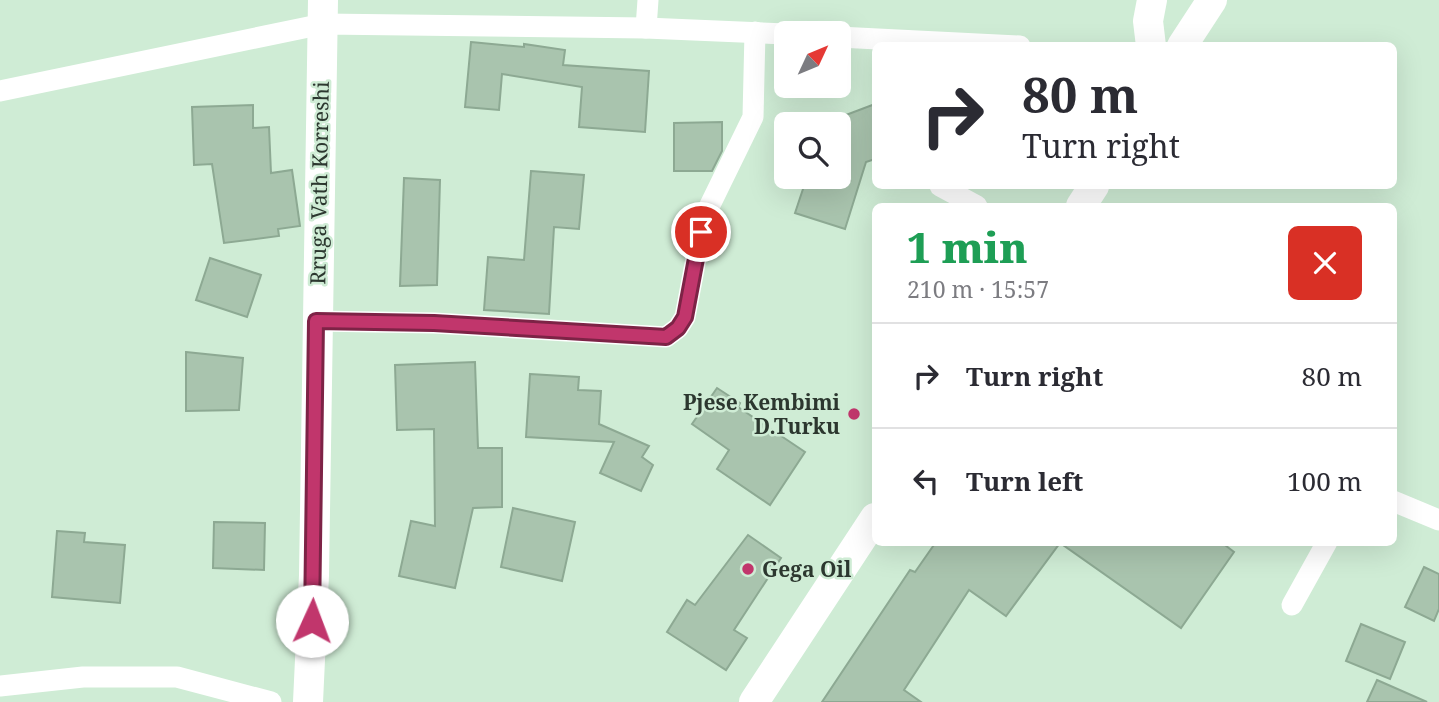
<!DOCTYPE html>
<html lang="en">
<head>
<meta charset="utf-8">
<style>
  body { margin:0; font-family:"Noto Serif",serif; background:#f7f7f7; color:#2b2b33; height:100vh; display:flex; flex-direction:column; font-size:26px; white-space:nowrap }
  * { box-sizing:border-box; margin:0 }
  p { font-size:23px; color:#7c7c81 }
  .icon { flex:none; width:38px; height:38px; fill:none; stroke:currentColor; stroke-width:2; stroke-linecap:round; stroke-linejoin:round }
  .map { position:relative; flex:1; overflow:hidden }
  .side { position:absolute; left:872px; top:203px; width:525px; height:343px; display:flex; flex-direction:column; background:#fff; border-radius:10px; box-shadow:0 7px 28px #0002 }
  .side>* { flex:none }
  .top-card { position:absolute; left:872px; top:42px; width:525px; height:147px; border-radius:10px; box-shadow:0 7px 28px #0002; background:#fff; color:#2b2b33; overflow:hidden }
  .needle { width:46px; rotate:46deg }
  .controls { position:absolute; left:774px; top:21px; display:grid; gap:14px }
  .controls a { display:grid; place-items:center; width:77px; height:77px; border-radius:10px; background:#fff; box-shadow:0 7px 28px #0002; font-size:35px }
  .pin { position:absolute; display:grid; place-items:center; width:60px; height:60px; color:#fff; margin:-30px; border:4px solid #fff; border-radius:50%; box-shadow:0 2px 7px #0007 }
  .me { position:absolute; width:77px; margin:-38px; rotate:2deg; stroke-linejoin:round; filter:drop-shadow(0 0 5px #0008) }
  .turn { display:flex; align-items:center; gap:24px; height:147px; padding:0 35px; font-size:32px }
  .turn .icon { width:91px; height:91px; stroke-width:2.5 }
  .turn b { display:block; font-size:49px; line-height:60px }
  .round { display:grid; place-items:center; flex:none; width:74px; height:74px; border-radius:10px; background:#f7f7f7 }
  .summary { display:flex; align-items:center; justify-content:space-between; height:119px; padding:0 35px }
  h1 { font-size:42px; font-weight:800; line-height:52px; color:#1e9e55 }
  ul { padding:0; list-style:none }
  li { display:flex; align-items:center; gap:21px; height:105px; padding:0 35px; border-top:2px solid #e1e1e2 }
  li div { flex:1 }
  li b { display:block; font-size:26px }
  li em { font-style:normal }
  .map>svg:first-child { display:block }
  .building { fill:#a9c4ae; stroke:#8da993; stroke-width:2 }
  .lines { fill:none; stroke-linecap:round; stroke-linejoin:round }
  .minor { stroke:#fff; stroke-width:21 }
  .secondary { stroke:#fff; stroke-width:30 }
  .route-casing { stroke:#7d2346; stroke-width:18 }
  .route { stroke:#c1366c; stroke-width:12 }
  .poi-dot { fill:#c1366c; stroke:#cfecd5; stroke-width:2.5 }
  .labels { text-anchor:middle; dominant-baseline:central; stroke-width:5; stroke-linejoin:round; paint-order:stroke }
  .street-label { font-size:21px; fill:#2c372f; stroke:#cfecd5 }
  .poi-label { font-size:21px; font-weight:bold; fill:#2c372f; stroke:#cfecd5; text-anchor:end }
</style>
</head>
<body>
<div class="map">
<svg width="1439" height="702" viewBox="0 0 1439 702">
  <rect width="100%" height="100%" fill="#cfecd5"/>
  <!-- building -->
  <g class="building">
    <polygon points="471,42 524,47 524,44 565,50 563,65 649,71 645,132 579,127 582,87 502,74 499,110 465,107"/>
    <polygon points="875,104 875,159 866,162 845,229 795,213 807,177 839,177 850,180 838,148 838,118"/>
    <polygon points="253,105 253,128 269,127 271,173 292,170 300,226 278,229 279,236 224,243 212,164 194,165 192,107"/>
    <polygon points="722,122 722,151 712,171 674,171 674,123"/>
    <polygon points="531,171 584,175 579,229 554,227 549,314 484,310 488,257 524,260"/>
    <polygon points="404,178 440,180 437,285 400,286"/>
    <polygon points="210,258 261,275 247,317 196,300"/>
    <polygon points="186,352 243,358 239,410 186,411"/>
    <polygon points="475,362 478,448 502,448 502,507 473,508 455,588 399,576 411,521 435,526 434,429 397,430 395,365"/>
    <polygon points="530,374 579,377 578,390 601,391 599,424 649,446 642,457 653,465 641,491 600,473 614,442 526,437"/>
    <polygon points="717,388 740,403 738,407 805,452 770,505 717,469 729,450 692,424"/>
    <polygon points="513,508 575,522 562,581 501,567"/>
    <polygon points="214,522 265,523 264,570 213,568"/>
    <polygon points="57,531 85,533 84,542 125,545 120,603 52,597"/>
    <polygon points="748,535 781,558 734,630 747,638 726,670 667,632 687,600 695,605"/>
    <polygon points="936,542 1221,542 1234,552 1181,628 1060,543 1006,616 969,590 904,690 921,702 822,702 910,570 915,572"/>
    <polygon points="1424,567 1439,574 1439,609 1434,621 1405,607"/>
    <polygon points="1361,624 1405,642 1390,679 1346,661"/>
    <polygon points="1377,680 1427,702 1367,702"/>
  </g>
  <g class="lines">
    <!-- minor -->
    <g class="minor">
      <polyline points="646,28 648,0"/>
      <polyline points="838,37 1020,46"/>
      <polyline points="0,91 323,24 646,28 786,34"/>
      <polyline points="940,186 977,206"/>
      <polyline points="316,321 434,323 666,337 678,328 685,317 701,232 710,205 753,117 755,32"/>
      <polyline points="1393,501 1439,520"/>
      <polyline points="1292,605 1327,542"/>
      <polyline points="0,686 83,677 177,677 271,702"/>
    </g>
    <!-- secondary -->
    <g class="secondary">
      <polyline points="1151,46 1148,21 1152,0"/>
      <polyline points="1182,46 1212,0"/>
      <polyline points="1081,206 1094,186"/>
      <polyline points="308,702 314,575 323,0"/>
      <polyline points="754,702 875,518"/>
    </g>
  </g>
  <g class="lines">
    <defs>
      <polyline id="route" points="312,621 316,321 434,323 666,337 678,328 685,317 701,232"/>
    </defs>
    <!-- route casing -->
    <use href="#route" class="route-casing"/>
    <!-- route -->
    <use href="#route" class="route"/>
  </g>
  <!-- markers -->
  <g class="poi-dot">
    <circle cx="854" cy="414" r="7"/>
    <circle cx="748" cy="569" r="7"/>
  </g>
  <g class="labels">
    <!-- street labels -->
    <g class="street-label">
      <text transform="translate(319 183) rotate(-89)">Rruga Vath Korreshi</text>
    </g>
    <!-- poi labels -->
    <g class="poi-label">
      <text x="840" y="402">Pjese Kembimi<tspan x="840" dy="24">D.Turku</tspan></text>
      <text x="762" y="569" text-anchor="start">Gega Oil</text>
    </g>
  </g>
</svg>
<div class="controls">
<a><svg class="needle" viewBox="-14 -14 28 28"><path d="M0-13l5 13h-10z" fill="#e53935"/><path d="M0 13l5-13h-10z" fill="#7c7c81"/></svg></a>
<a><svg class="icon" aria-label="search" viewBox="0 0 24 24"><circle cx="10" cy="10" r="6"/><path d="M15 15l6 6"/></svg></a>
</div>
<div class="pin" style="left:701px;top:232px;background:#d93025"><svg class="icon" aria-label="arrive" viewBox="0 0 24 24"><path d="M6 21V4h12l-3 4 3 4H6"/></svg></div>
<svg class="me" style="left:312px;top:621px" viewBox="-20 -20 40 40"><circle r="19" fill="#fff"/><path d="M0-13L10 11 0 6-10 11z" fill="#c1366c"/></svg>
<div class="top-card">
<div class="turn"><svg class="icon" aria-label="right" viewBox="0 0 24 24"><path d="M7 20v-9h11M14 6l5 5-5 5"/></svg><div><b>80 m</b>Turn right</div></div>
</div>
<section class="side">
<div class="summary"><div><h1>1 min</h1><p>210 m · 15:57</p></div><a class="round" style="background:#d93025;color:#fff"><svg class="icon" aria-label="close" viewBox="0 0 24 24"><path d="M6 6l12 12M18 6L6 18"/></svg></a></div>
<ul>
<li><svg class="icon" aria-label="right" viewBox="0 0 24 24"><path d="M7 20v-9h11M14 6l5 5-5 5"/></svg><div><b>Turn right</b></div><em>80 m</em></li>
<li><svg class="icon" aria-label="left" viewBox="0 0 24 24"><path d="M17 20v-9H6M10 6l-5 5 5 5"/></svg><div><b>Turn left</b></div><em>100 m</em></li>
</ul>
</section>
</div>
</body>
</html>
